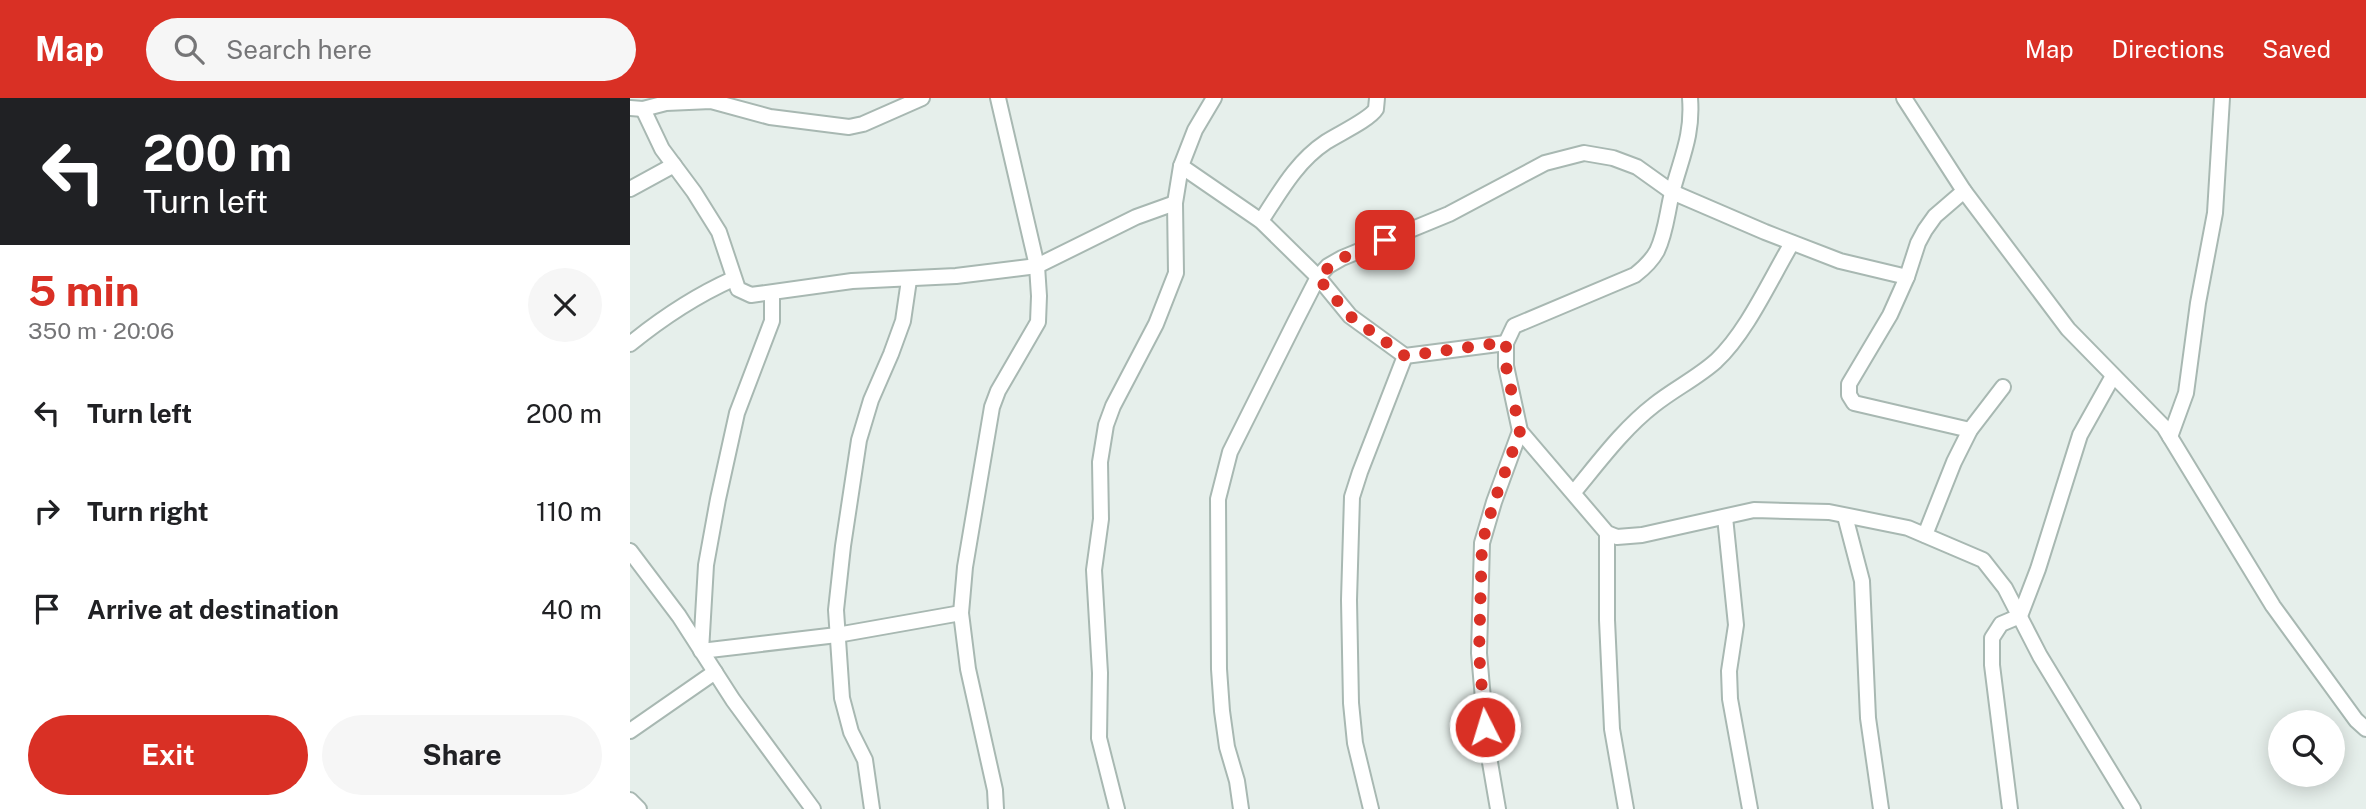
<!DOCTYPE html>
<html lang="en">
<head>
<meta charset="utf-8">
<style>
  body { margin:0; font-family:"Public Sans",sans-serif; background:#f6f6f6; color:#202124; height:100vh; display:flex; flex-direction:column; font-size:26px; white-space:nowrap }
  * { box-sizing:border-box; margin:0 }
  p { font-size:23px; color:#757577 }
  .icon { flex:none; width:38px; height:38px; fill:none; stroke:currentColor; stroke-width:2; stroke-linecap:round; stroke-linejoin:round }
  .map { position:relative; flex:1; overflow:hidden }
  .sheet { display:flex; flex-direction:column; background:#fff; width:630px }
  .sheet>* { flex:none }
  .guide { background:#202124; color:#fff; overflow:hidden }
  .fabs { position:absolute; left:1638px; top:612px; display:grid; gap:14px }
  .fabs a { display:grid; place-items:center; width:77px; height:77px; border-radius:50%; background:#fff; box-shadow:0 4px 18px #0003; font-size:35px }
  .pin { position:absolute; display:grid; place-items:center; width:60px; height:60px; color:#fff; margin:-30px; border-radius:14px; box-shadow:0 4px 10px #0006 }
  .me { position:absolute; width:77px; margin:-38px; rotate:355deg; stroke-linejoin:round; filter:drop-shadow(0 0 5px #0008) }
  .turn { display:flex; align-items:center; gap:24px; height:147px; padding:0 28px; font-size:32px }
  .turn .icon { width:91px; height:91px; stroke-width:2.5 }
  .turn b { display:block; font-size:49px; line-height:60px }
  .round { display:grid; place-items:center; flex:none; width:74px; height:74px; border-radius:37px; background:#f6f6f6 }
  .overview { display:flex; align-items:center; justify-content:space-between; height:119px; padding:0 28px }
  h1 { font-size:42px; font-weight:700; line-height:52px; color:#d93025 }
  .action { display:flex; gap:14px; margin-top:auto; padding:14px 28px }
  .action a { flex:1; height:80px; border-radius:42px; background:#d93025; color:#fff; font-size:28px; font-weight:700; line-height:80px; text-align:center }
  .action a+a { background:#f6f6f6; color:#202124 }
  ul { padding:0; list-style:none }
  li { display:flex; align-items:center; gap:21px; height:98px; padding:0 28px }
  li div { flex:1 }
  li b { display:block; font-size:26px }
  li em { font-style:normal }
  header { display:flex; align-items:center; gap:42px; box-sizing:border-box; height:98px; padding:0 35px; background:#d93025; color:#fff }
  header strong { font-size:33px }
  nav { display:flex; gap:38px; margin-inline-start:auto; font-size:24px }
  .search { width:490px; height:63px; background:#f6f6f6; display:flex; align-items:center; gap:18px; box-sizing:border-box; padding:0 24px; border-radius:38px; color:#757577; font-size:26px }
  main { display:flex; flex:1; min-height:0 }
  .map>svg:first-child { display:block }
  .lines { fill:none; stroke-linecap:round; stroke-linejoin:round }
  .minor-casing { stroke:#a8b8b2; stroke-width:18 }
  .minor { stroke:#fff; stroke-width:14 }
  .route { stroke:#d93025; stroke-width:12; stroke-dasharray:0 21.6 }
</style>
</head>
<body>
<header>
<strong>Map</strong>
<div class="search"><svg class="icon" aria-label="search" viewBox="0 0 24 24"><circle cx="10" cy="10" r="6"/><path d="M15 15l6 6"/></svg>Search here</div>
<nav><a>Map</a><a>Directions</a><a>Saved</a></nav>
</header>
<main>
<section class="sheet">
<div class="guide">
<div class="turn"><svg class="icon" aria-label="left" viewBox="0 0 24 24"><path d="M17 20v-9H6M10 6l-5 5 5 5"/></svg><div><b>200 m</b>Turn left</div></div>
</div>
<div class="overview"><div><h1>5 min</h1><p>350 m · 20:06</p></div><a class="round"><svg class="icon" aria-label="close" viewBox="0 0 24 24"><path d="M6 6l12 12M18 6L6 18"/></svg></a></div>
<ul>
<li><svg class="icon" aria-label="left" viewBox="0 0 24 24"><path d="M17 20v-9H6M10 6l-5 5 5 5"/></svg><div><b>Turn left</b></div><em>200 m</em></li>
<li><svg class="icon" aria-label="right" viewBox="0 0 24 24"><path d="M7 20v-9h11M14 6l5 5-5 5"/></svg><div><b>Turn right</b></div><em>110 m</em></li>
<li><svg class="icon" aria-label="arrive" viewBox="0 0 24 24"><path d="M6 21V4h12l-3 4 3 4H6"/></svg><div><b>Arrive at destination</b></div><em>40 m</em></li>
</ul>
<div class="action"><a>Exit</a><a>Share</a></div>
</section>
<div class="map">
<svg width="1736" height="711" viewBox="0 0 1736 711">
  <rect width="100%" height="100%" fill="#e6efeb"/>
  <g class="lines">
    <defs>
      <g id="minor">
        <path d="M1060 0C1063 38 1051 60 1042 95 1037 115 1036 134 1027 153 1022 162 1014 170 1005 177L884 228 876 245V268L890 333 977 435 987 439 1012 437 1124 412 1199 414 1278 430 1353 462 1375 490 1410 558 1503 711"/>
        <polyline points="1274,0 1334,93 1438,231 1534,329 1643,508 1726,622 1736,631"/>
        <polyline points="0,10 13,11 36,5 81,3 140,19 219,29 233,26 292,0"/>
        <polyline points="13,11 32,51 64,94 89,134 108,191 121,197 222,183 326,178 407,168 506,119 545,105"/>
        <polyline points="551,68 631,123 688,179 720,218 775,258 876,245"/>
        <polyline points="0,91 44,67"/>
        <polyline points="1334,93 1305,118 1295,132 1288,145 1277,179 1260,217 1219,286 1219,297 1224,305 1340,332"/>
        <path d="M631 123C650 94 666 64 696 44 708 36 739 22 746 11 746 10 747 1 747 0"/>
        <polyline points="142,195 142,223 107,315 88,401 76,467 71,553 207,537 331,515"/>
        <path d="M0 246C32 220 65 198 103 181"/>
        <polyline points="1540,339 1556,295 1568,205 1585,115 1592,0"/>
        <path d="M944 394C969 364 993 331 1024 307 1044 291 1067 280 1086 263 1117 234 1140 182 1162 145"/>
        <polyline points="1215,418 1232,483 1238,620 1251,711"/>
        <polyline points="1095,419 1106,527 1099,573 1100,601 1120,711"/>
        <polyline points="977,435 977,522 982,631 996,711"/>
        <polyline points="1295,437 1324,364 1340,332 1373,289"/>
        <polyline points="0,453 49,518 103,602 183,711"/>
        <polyline points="0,633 85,574"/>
        <polyline points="0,702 9,711"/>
        <polyline points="242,711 235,662 221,634 212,600 206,512 213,448 229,342 241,302 261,256 273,223 279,182"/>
        <polyline points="366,711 365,692 338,571 331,515 335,469 362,309 368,293 408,224 409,198 407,168 368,0"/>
        <polyline points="487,711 469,640 470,575 464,472 471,421 470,364 476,327 483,308 526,226 546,175 545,105 551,68 565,32 584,0"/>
        <polyline points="611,711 607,683 597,649 592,613 589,571 588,401 600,354 665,224 688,179 698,168 712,160 819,116 915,65 954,55 983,60 1007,69 1042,94 1135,134 1210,163 1277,179"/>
        <polyline points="741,711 725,645 721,605 719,502 722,399 730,374 775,258"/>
        <polyline points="868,711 857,647 849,555 852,445 864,404 890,333"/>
        <polyline points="1380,711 1362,567 1362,540 1371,526 1390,518 1408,471 1450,337 1483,278"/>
      </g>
    </defs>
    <!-- minor casing -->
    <use href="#minor" class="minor-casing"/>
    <!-- minor -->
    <use href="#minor" class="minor"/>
  </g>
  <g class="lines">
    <!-- route -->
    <path class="route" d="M755 142C730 152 706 159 688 180L720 218 775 258 876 244V268L890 333 864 404 852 445 849 555 855 629"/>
  </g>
</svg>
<div class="fabs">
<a><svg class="icon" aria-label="search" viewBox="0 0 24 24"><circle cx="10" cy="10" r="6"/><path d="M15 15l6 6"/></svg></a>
</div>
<div class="pin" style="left:755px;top:142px;background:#d93025"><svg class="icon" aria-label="arrive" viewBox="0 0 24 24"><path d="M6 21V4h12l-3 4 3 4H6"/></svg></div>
<svg class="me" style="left:855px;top:629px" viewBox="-20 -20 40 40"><circle r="17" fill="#d93025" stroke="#fff" stroke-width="3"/><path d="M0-11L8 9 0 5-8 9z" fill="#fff"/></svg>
</div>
</main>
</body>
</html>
